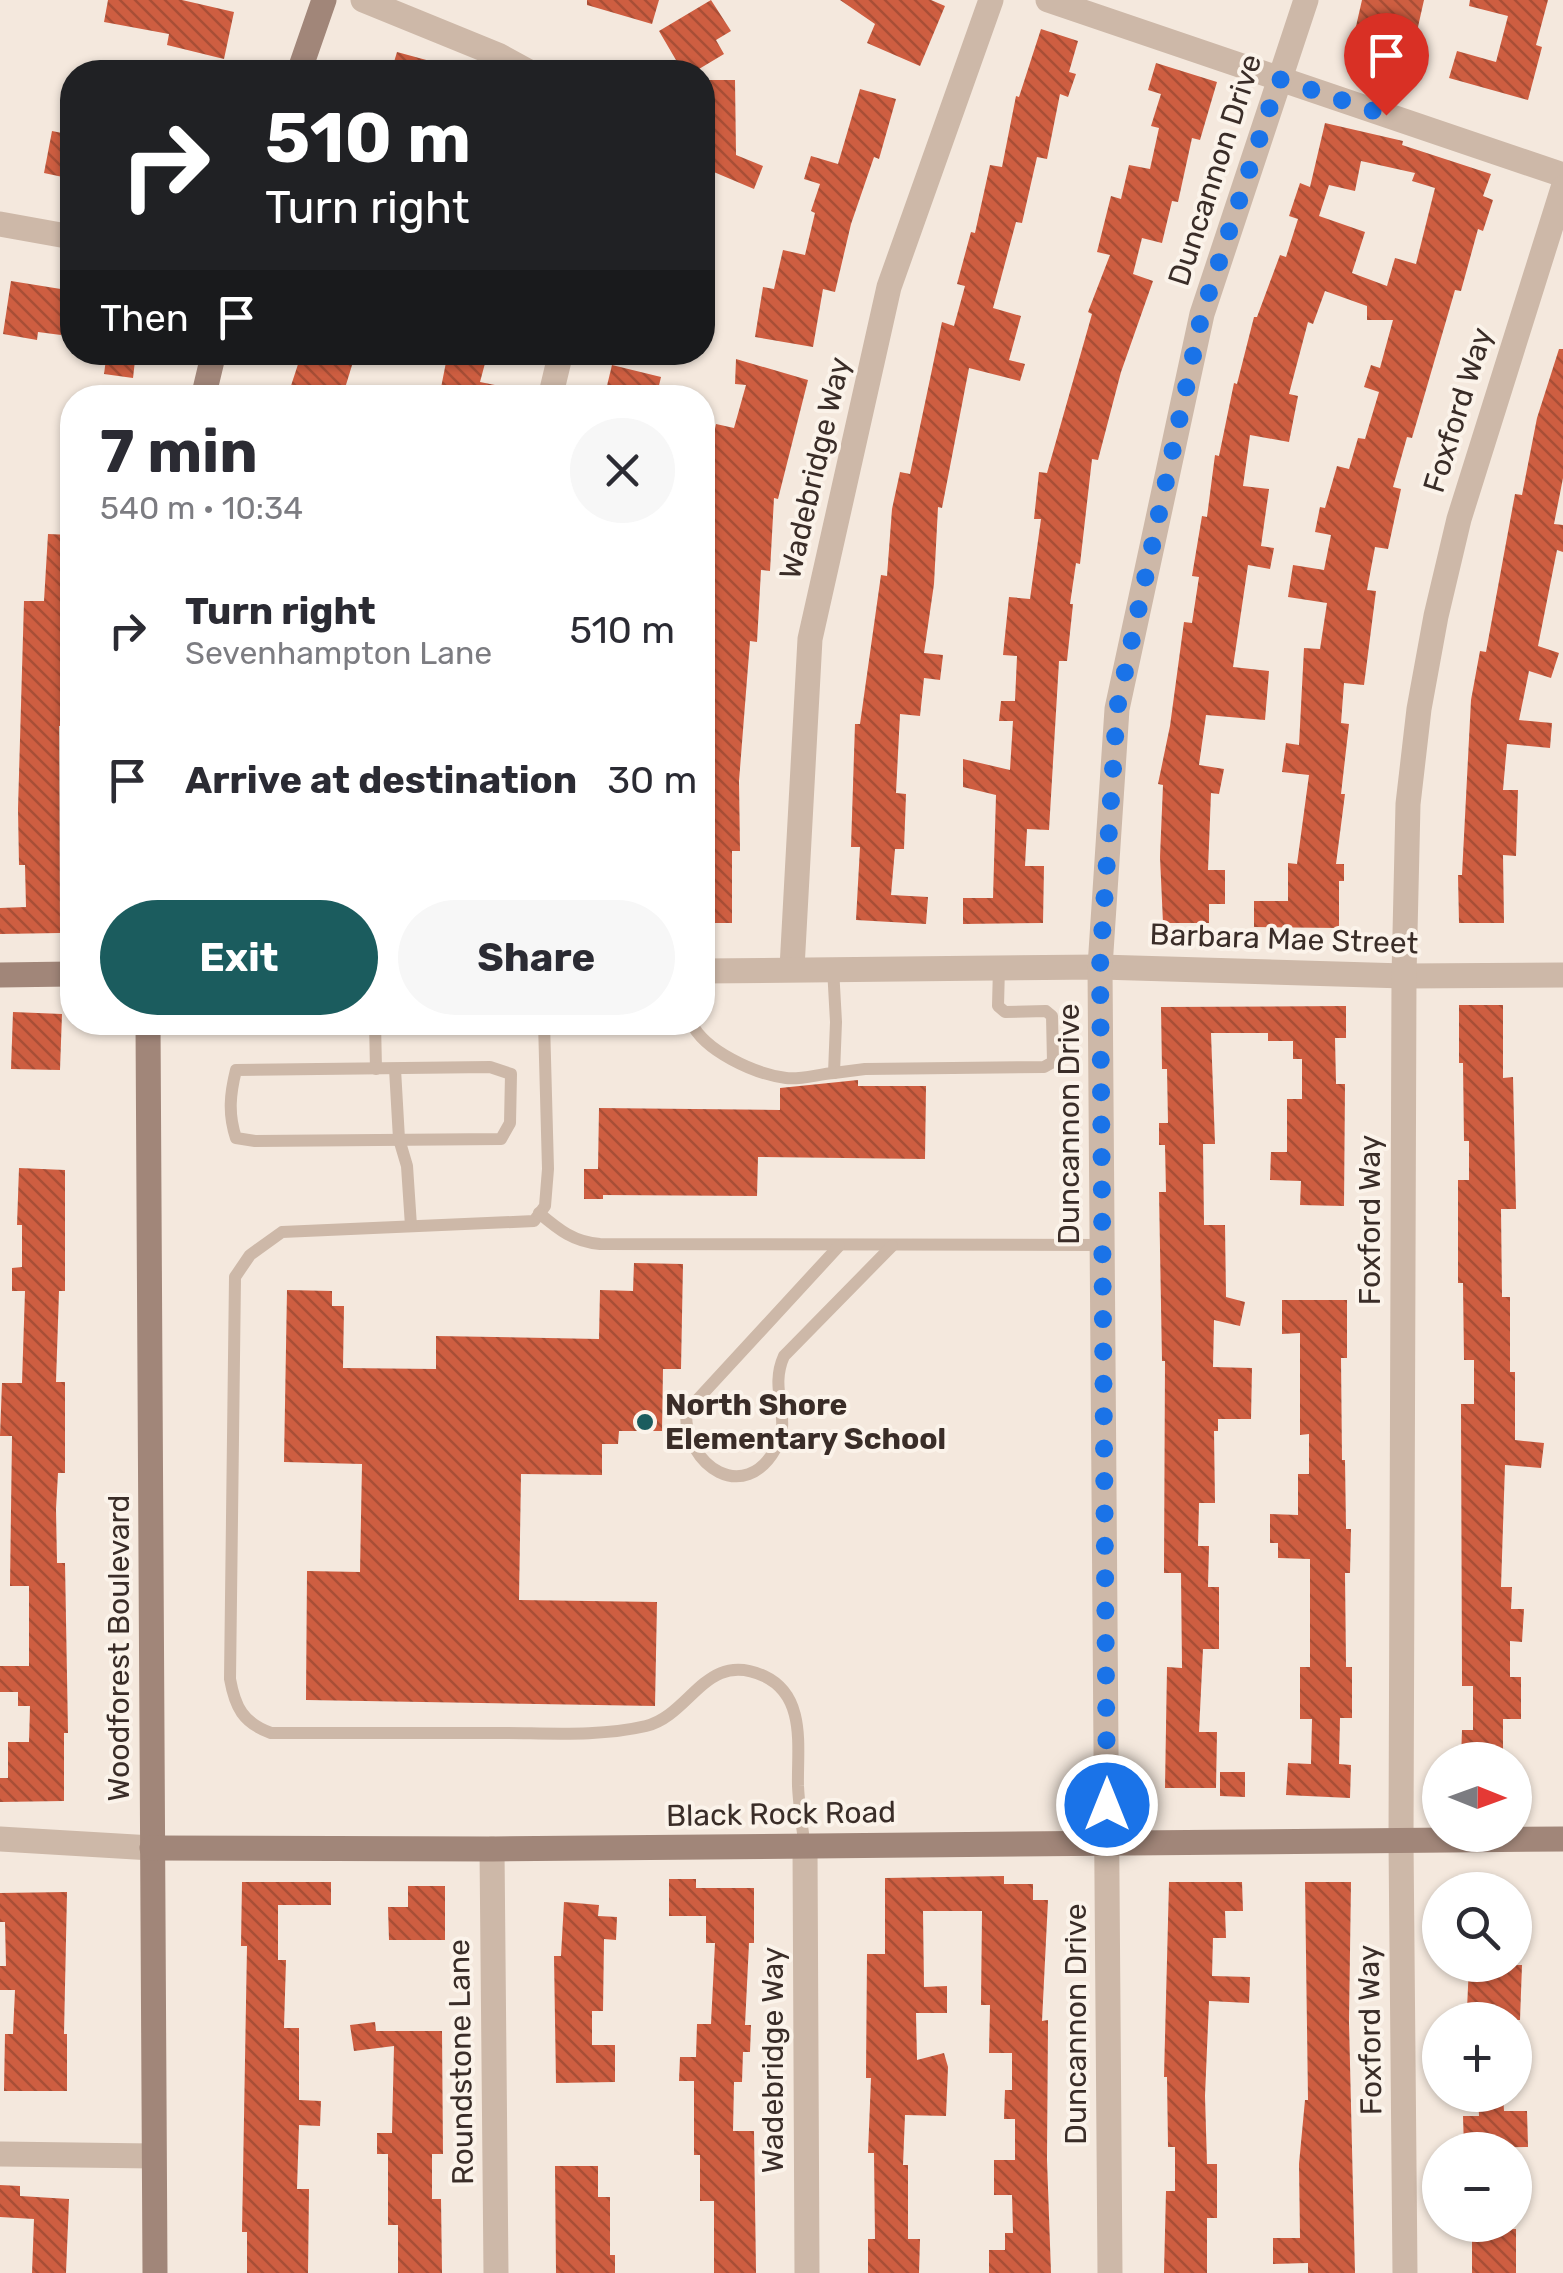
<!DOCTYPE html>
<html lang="en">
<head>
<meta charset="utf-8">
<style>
  body { margin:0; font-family:Rubik,sans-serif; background:#f7f7f7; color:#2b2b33; height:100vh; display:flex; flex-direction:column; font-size:38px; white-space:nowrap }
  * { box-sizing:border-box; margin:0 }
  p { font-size:32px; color:#7c7c81 }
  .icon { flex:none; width:55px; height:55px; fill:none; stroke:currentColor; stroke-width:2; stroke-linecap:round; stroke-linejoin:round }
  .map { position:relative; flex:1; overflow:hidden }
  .sheet { position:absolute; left:60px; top:385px; width:655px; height:650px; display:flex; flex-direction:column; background:#fff; border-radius:40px; box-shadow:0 2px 8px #0004 }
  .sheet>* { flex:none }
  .guide { position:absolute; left:60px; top:60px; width:655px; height:305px; border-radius:40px; box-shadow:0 2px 8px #0004; background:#202124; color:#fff; overflow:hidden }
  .needle { width:65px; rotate:91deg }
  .buttons { position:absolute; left:1422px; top:1742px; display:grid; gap:20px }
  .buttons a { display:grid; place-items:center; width:110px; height:110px; border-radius:50%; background:#fff; box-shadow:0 2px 8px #0004; font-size:50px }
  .pin { position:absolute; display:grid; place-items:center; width:85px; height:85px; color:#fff; margin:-102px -42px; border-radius:50% 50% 50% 0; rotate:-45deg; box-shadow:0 0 10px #0007 }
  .pin .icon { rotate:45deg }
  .me { position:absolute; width:110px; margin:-55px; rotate:0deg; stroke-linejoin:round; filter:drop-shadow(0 0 8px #0008) }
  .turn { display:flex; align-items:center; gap:35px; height:210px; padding:0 40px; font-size:45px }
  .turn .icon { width:130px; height:130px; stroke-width:2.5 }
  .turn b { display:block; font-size:70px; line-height:85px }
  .then { display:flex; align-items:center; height:95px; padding:0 40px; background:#0003; gap:20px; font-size:38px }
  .round { display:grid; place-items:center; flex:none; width:105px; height:105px; border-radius:52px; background:#f7f7f7 }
  .summary { display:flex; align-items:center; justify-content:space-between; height:170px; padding:0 40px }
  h1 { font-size:60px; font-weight:700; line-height:75px }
  .action { display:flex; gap:20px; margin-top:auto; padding:20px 40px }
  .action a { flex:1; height:115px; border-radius:60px; background:#1b5c5e; color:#fff; font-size:40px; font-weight:700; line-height:115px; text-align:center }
  .action a+a { background:#f7f7f7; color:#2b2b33 }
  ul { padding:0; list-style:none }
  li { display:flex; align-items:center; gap:30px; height:150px; padding:0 40px }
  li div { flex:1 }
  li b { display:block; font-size:38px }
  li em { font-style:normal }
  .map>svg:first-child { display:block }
  .building { fill:url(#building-back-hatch); fill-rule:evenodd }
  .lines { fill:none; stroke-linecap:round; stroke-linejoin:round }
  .lane { stroke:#cdb8a8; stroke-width:12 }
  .street { stroke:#cdb8a8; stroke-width:25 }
  .secondary { stroke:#a18679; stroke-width:25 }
  .route { stroke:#1a73e8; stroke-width:18; stroke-dasharray:0 32.4 }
  .poi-dot { fill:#1b5c5e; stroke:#fbf3ea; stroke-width:4 }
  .labels { text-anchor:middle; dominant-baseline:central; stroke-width:8; stroke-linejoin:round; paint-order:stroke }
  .street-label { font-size:30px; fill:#3a2d28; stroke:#fbf3ea }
  .poi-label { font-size:30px; font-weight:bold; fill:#3a2d28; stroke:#fbf3ea; text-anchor:start }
</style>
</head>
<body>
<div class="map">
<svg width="1563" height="2273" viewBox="0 0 1563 2273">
  <defs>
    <pattern id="building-back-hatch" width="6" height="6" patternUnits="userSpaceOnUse" patternTransform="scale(2.5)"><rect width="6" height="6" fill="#ce5e41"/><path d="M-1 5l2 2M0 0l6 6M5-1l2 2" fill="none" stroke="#a84e36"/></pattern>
  </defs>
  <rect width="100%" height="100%" fill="#f4e8dd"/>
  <!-- building -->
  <g class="building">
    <polygon points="108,0 182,0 234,12 224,59 167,45 169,34 104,22"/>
    <polygon points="587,0 659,0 652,24 587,5"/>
    <polygon points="711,0 731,31 716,40 724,54 694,72 683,72 659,31"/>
    <polygon points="840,0 931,0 945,6 920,66 867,43 875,24"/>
    <polygon points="1362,0 1424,0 1411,58 1352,44"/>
    <polygon points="1470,0 1548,0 1536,45 1542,47 1528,100 1449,78 1457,51 1496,62 1508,16 1469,6"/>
    <polygon points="1041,29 1078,41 1069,72 1076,74 1068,97 1060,94 1047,159 1037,157 1022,223 1016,222 993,308 1021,316 1009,360 1025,364 1020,381 969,368 942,508 938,507 934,584 924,653 943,655 940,680 924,678 920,716 900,714 896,793 906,794 904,849 895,849 891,895 928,897 926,924 856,920 860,847 851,847 855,724 860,724 881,575 887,576 892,509 900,472 910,474 942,322 954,326 965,286 957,284 971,232 975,233 990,165 1002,167 1016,96 1019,97"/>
    <polygon points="397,52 452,67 451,72 391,72"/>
    <polygon points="1156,63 1217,82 1200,140 1192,138 1178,202 1172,201 1162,243 1142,238 1133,274 1153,281 1121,372 1098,460 1092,459 1080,564 1076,563 1070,604 1073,604 1067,661 1059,661 1049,830 1027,829 1025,866 1044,866 1043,923 963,924 963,898 993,898 996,795 963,787 963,759 1010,770 1013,721 999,721 1001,701 1015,701 1017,656 1003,655 1009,597 1030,599 1041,519 1034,519 1039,472 1047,473 1092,314 1088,312 1110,255 1097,252 1111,196 1121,199 1129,165 1150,169 1159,128 1151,126 1161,94 1148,90"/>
    <polygon points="702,80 735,80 736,155 763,166 754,189 702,167"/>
    <polygon points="860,89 896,99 879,159 874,157 851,224 835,292 823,289 813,347 755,337 763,287 774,289 783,250 805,255 815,213 811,211 820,184 804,179 811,156 838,164"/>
    <path d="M1325 123 1403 141 1402 145 1491 174 1483 196 1493 200 1483 231 1478 229 1461 291 1455 290 1412 438 1407 437 1393 487 1401 489 1388 549 1375 547 1367 590 1376 591 1364 685 1344 683 1341 723 1349 724 1341 794H1345L1336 864H1344V881H1339V928L1254 927V901H1288V863L1297 864 1309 775 1282 772 1286 743 1299 745 1304 648 1320 649 1327 603 1288 597 1293 565 1324 570 1331 535 1315 532 1320 507 1325 508 1337 466 1349 469 1358 438 1365 439 1379 392 1364 387 1371 365 1380 368 1393 320H1367V306L1325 291 1313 324 1308 322 1289 394 1298 396 1289 442 1250 435 1243 486 1269 489 1261 546 1274 548 1270 569 1248 565 1233 667 1269 671 1265 720 1206 715 1199 765 1224 769 1219 794 1211 793 1208 870H1225V904H1209V923H1163L1160 857 1163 785 1158 784 1170 726 1184 622 1192 623 1199 577 1192 576 1202 516 1207 517 1215 455 1219 456 1234 383 1237 384 1254 317H1257L1280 255 1286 257 1298 219 1289 216 1300 183 1310 187ZM1361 161 1415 173 1412 181 1435 188 1416 264 1395 258 1387 286 1352 273 1365 232 1319 216 1329 185 1355 191Z"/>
    <polygon points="52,131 72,135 72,179 44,173"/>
    <polygon points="11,281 67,290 61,335 38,332 37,340 3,334"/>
    <polygon points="1559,349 1563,349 1563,478 1554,524 1563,525 1563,552 1557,550 1538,646 1559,653 1551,678 1529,671 1519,720 1552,723 1550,748 1507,744 1503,790 1518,790 1516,856 1503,855 1504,923 1459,923 1458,875 1462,875 1471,700 1480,651 1486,652 1515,494 1522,495 1537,418"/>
    <polygon points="107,352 136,352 133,378 104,374"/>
    <polygon points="302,352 356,352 342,398 287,398"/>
    <polygon points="448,352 488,352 480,382 515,389 514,398 439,398"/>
    <polygon points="736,359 808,380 778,499 774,498 770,571 761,570 757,642 750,641 739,781 740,851 732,851 732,923 702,923 702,574 708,574 713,484 703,482 716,424 734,428 746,385 735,384"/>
    <polygon points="612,365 661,377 656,398 619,398 605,394"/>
    <polygon points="48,534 72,535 72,648 69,648 66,726 59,726 60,933 0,934 0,908 26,907 25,865 19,865 18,809 24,601 44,601"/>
    <polygon points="1459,1005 1503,1005 1503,1078 1513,1077 1516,1209 1501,1209 1502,1297 1510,1297 1510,1372 1515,1372 1515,1440 1544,1443 1541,1468 1505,1465 1501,1587 1512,1587 1511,1609 1524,1609 1522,1642 1510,1641 1510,1677 1521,1677 1521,1719 1503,1719 1503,1760 1461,1760 1462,1730 1473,1730 1473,1686 1462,1686 1461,1404 1474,1404 1474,1360 1464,1360 1463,1283 1458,1283 1458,1180 1469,1180 1469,1141 1464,1141 1463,1063 1459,1063"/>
    <polygon points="1346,1006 1346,1038 1335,1038 1336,1084 1345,1084 1344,1206 1300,1205 1301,1181 1270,1180 1271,1152 1287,1152 1287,1099 1302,1099 1302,1059 1293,1059 1293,1041 1268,1041 1268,1033 1211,1033 1215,1144 1203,1144 1204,1225 1225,1225 1226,1297 1245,1302 1240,1326 1214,1320 1213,1367 1252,1368 1251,1419 1218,1419 1218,1431 1214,1431 1215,1503 1199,1503 1198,1546 1209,1546 1208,1587 1219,1587 1219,1649 1203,1649 1199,1732 1217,1732 1216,1788 1165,1788 1167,1667 1182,1668 1181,1573 1164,1573 1165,1361 1162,1361 1159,1192 1166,1192 1165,1145 1159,1145 1159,1123 1168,1123 1167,1069 1162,1069 1161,1007"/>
    <polygon points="13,1012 62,1014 60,1070 11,1069"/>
    <polygon points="858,1080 858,1086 926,1086 925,1159 758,1157 757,1196 603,1195 603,1199 584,1199 584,1169 598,1169 599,1108 780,1110 780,1088"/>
    <polygon points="19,1168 65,1170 65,1291 59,1291 56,1382 65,1382 65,1473 58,1473 56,1509 57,1563 65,1563 68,1733 64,1733 64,1801 0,1802 0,1778 8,1778 8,1742 29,1742 30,1706 18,1706 18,1692 0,1692 0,1666 29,1666 29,1586 10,1586 12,1436 0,1436 2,1383 22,1383 25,1291 12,1291 12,1268 22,1267 22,1225 17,1225"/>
    <polygon points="634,1263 683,1264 681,1369 663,1369 662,1431 619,1431 618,1444 602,1444 602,1475 521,1474 519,1600 657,1602 655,1706 306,1700 307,1571 360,1572 362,1464 284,1462 287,1290 332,1291 332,1306 344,1306 343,1368 436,1369 436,1336 599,1339 600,1290 633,1291"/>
    <polygon points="1282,1300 1347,1300 1347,1358 1341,1358 1342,1460 1345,1460 1346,1529 1351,1529 1350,1573 1345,1573 1346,1667 1352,1667 1352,1718 1340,1718 1339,1764 1351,1765 1350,1798 1286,1795 1288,1763 1311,1764 1312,1719 1300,1719 1300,1667 1310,1667 1310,1559 1278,1558 1278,1543 1270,1543 1270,1514 1298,1515 1298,1474 1309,1474 1309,1434 1300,1435 1300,1333 1282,1334"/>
    <polygon points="1220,1772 1245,1772 1245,1797 1220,1796"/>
    <polygon points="1004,1876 1004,1884 1033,1884 1033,1900 1048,1900 1042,2021 1048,2020 1047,2160 1051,2273 989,2273 989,2250 1005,2250 1005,2233 1013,2233 1012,2195 994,2195 994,2160 1015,2160 1015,2119 1004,2119 1005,2090 1012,2090 1012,2053 989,2053 990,2005 981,2005 982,1911 923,1911 924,1987 947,1986 947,2013 916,2013 917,2060 944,2053 948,2067 946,2116 905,2115 903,2165 908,2165 908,2239 920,2239 919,2273 868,2273 868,2239 875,2239 874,2153 868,2153 871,2078 866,2078 867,1954 885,1954 885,1878"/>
    <polygon points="669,1879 696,1879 696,1888 754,1888 754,1943 749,1943 745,2025 751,2025 750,2052 743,2052 742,2082 734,2082 733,2131 754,2131 756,2273 714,2273 714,2201 700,2201 700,2155 694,2155 694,2081 679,2081 680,2057 696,2057 697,2024 711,2024 715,1943 706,1943 706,1916 669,1916"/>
    <polygon points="242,1882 331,1882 331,1905 278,1905 278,1960 286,1960 284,2028 299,2028 299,2100 321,2101 320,2126 299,2125 297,2189 309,2189 308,2273 247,2273 247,2232 242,2232 247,1946 241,1946"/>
    <polygon points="1169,1882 1242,1882 1243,1911 1225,1911 1226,1938 1213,1938 1212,1976 1250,1977 1249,2003 1209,2001 1205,2096 1207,2164 1217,2164 1217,2218 1207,2218 1207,2273 1164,2273 1166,2191 1175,2191 1175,2147 1168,2147 1167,2077 1164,2077"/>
    <polygon points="1305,1882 1351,1882 1349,2022 1355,2273 1308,2273 1308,2263 1273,2264 1273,2238 1300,2238 1299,2164 1305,2100 1308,2100"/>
    <polygon points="408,1886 445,1886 445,1940 389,1940 388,1907 408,1907"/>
    <polygon points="67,1892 64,2034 67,2034 67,2091 4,2091 5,2034 13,2034 15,1990 0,1990 0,1966 6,1966 5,1922 0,1922 0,1893"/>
    <polygon points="564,1902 599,1905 598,1916 617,1917 616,1940 604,1939 603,2011 592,2011 592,2045 615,2045 615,2082 556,2083 554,1956 561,1956"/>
    <polygon points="1469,1965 1522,1965 1520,2020 1475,2020 1475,2009 1467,2009"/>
    <polygon points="375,2022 376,2031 442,2031 443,2154 432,2154 432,2199 441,2199 442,2273 398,2273 398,2225 388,2225 388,2154 377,2154 377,2133 392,2133 394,2046 354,2051 350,2025"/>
    <polygon points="1478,2095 1503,2095 1504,2111 1527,2111 1528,2147 1464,2148 1463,2116 1479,2116"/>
    <polygon points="555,2166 598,2166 598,2197 610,2197 610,2255 615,2255 615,2273 556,2273"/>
    <polygon points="0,2185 20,2186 20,2196 69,2199 66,2273 32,2273 34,2219 0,2217"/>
    <polygon points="1516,2229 1516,2273 1472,2273 1472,2230"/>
  </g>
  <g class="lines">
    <!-- lane -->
    <g class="lane">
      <polyline points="375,1022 376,1069"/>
      <path d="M544 1022 548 1169 545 1206 534 1221 282 1232 250 1255 235 1277 230 1679C235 1707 243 1723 271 1733 348 1733 424 1733 501 1733 548 1733 599 1737 646 1726 691 1715 706 1649 764 1676 807 1696 797 1748 798 1786 799 1806 802 1827 805 1847"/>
      <path d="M691 1022C704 1051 755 1074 786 1078 800 1080 819 1074 834 1073L836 1022 833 968"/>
      <path d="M490 1067 511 1074 510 1123 501 1139 255 1141 236 1138C228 1114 230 1094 236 1070Z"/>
      <polyline points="395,1069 399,1139 407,1166 411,1226"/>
      <polyline points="834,1073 865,1069 1044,1067 1053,1062 1052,1016 1046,1011 1005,1012 998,1006 999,967"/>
      <path d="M539 1213C559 1230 574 1242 600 1244L1102 1245"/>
      <path d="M839 1246 686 1412C685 1467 745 1505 776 1448 793 1417 768 1391 784 1356L892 1246"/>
    </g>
    <!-- street -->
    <g class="street">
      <polyline points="363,0 498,55 529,72"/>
      <polyline points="1048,0 1563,175"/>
      <polyline points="0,224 72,237"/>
      <polyline points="550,398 561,352"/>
      <polyline points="792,968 810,639 889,287 991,0"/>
      <polyline points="702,971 1100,967 1404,976 1563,975"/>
      <polyline points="0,1839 152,1848"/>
      <polyline points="805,1847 807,2273"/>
      <polyline points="492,1849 496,2273"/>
      <polyline points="0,2154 153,2156"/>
      <polyline points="1110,2273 1100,967 1117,709 1202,314 1306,0"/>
      <polyline points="1405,2273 1401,1841 1404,976 1408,804 1419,709 1436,616 1459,519 1563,188"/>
    </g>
    <!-- secondary -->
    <g class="secondary">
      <polyline points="299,72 324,0"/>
      <polyline points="203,398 214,352"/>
      <polyline points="0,975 72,974"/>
      <polyline points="148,1022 155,2273"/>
      <polyline points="152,1848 492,1849 1563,1839"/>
    </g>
  </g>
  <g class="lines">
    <!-- route -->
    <polyline class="route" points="1107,1805 1100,966 1117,709 1202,314 1279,79 1386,115"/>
  </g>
  <!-- markers -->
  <circle class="poi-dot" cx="645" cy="1422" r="10"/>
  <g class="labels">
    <!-- street labels -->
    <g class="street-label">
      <text transform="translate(1215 170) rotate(-72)">Duncannon Drive</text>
      <text transform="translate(1458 410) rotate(-73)">Foxford Way</text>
      <text transform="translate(815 468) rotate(-77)">Wadebridge Way</text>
      <text transform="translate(1284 939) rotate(2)">Barbara Mae Street</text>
      <text transform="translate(1069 1124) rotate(-90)">Duncannon Drive</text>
      <text transform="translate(1370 1220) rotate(-90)">Foxford Way</text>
      <text transform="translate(119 1648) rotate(-90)">Woodforest Boulevard</text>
      <text transform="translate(781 1814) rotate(-1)">Black Rock Road</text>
      <text transform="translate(1076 2024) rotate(-90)">Duncannon Drive</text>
      <text transform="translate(1370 2030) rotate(-91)">Foxford Way</text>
      <text transform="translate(773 2060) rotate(-90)">Wadebridge Way</text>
      <text transform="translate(461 2062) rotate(-91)">Roundstone Lane</text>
    </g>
    <!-- poi labels -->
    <g class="poi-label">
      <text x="665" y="1405">North Shore<tspan x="665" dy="34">Elementary School</tspan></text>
    </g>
  </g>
</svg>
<div class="buttons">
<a><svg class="needle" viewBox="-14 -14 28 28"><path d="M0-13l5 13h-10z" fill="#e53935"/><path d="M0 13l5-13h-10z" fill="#7c7c81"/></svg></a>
<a><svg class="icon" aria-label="search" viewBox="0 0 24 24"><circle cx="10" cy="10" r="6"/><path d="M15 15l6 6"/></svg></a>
<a>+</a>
<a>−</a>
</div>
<div class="pin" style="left:1386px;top:115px;background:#d93025"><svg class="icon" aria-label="arrive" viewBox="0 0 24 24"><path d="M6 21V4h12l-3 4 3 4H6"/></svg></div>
<svg class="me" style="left:1107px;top:1805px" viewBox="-20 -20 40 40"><circle r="17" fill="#1a73e8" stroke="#fff" stroke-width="3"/><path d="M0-11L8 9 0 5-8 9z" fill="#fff"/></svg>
<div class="guide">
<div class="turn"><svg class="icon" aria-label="right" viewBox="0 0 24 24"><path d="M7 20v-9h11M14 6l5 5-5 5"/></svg><div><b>510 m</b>Turn right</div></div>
<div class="then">Then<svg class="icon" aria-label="arrive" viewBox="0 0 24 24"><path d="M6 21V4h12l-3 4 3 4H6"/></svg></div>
</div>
<section class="sheet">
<div class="summary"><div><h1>7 min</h1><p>540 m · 10:34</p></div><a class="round"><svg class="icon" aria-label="close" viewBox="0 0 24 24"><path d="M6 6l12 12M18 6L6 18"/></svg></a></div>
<ul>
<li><svg class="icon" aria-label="right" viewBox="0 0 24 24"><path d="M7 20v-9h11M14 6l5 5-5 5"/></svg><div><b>Turn right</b><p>Sevenhampton Lane</p></div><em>510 m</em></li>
<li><svg class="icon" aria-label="arrive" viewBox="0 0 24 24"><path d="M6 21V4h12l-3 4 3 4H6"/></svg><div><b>Arrive at destination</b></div><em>30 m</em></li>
</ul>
<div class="action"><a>Exit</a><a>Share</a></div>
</section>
</div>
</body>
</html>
